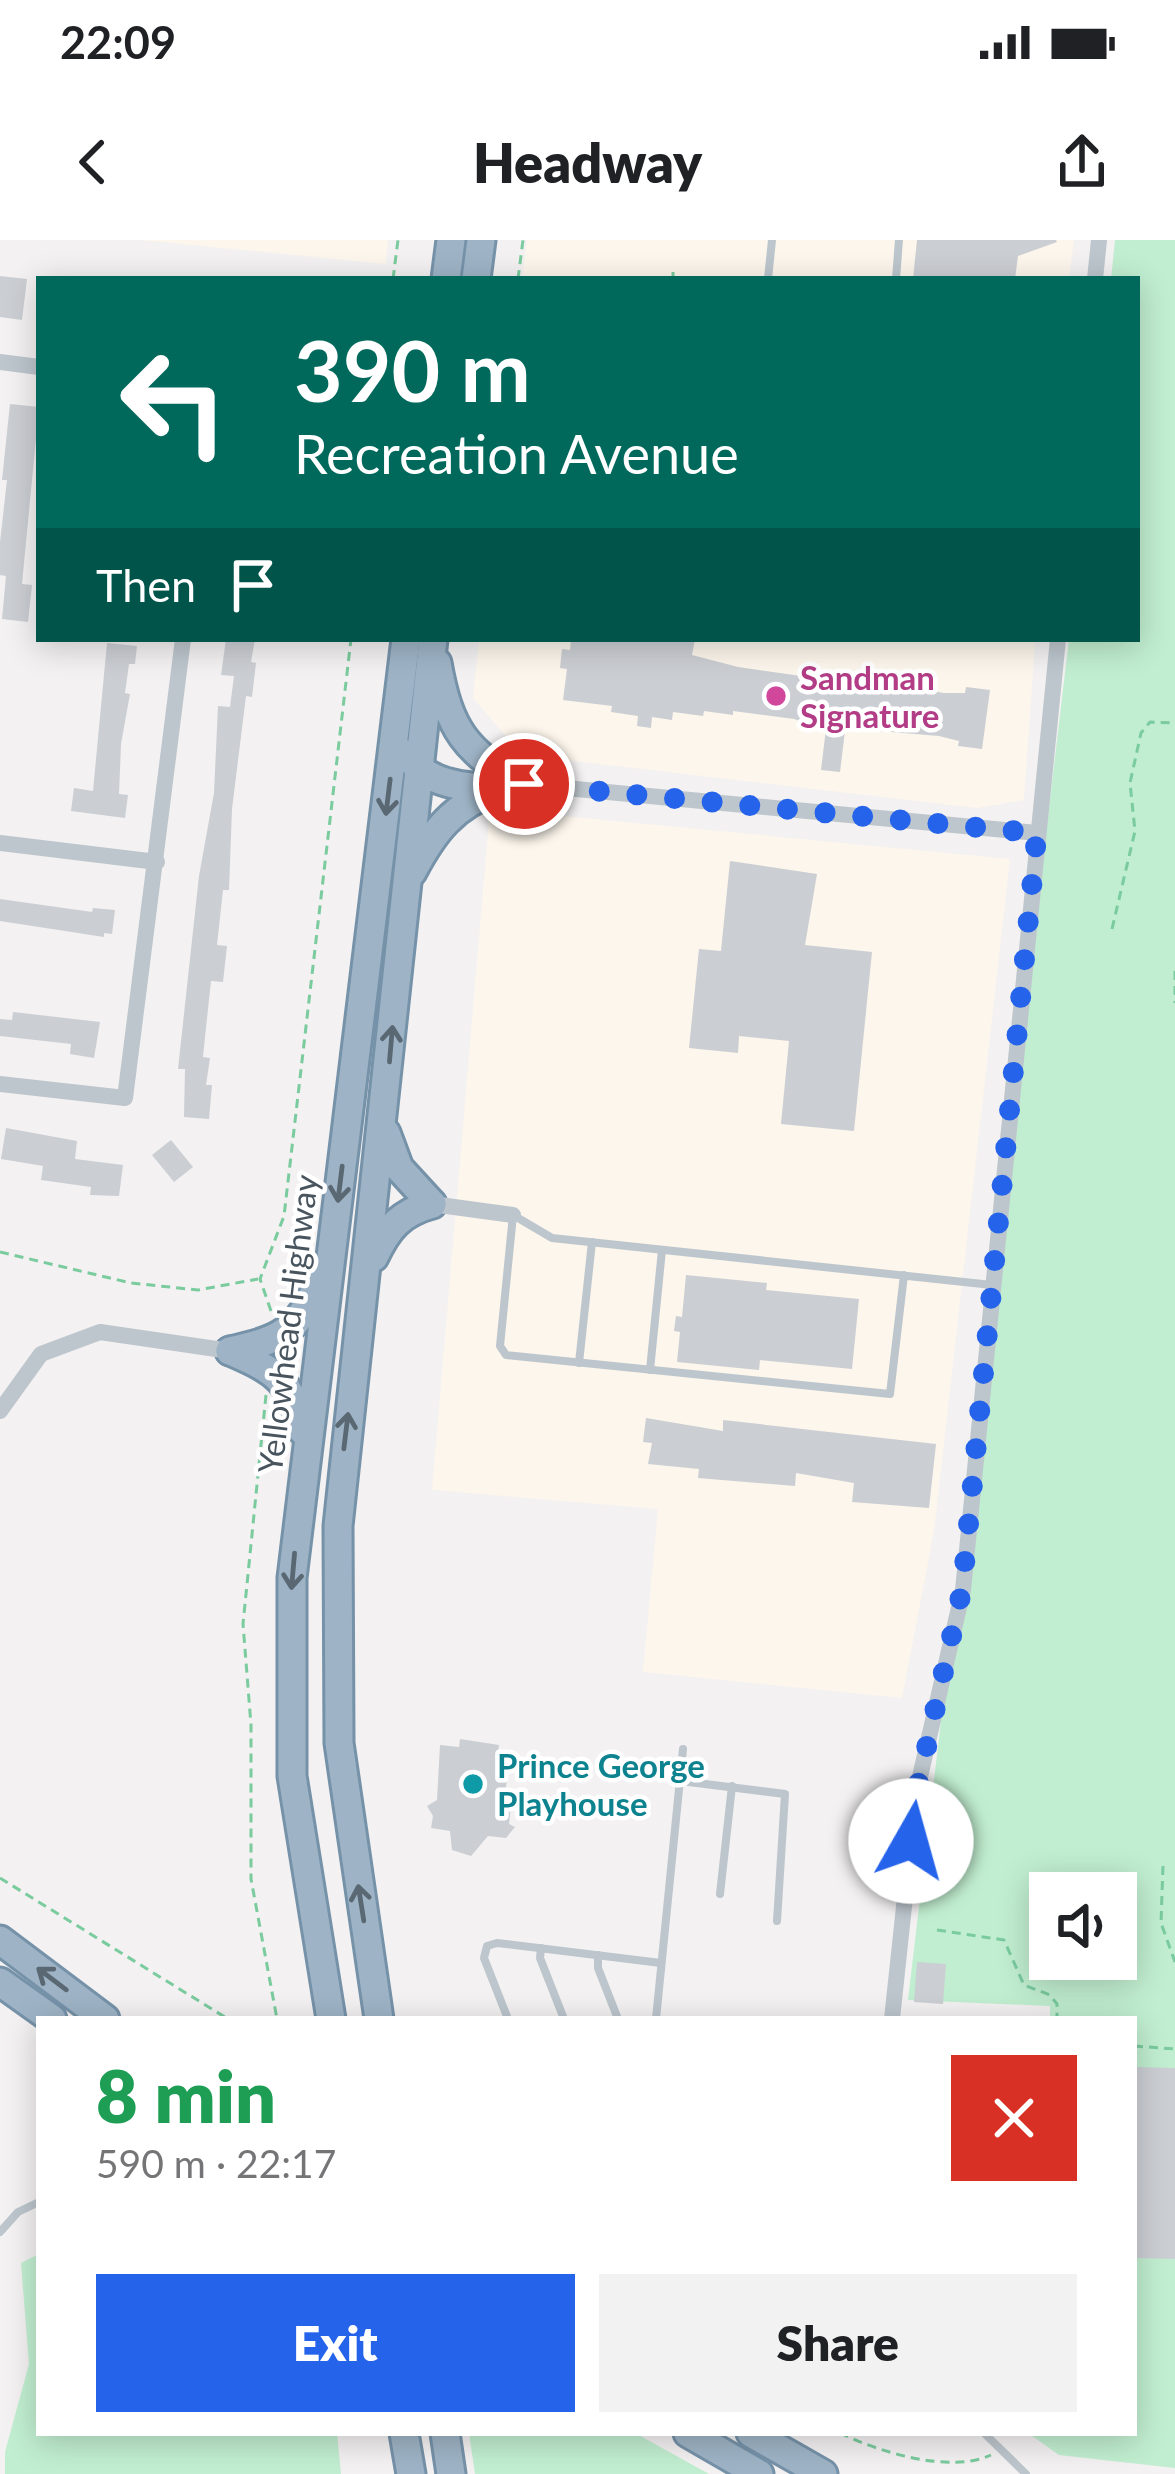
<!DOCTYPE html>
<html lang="en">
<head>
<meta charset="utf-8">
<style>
  body { margin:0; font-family:Lato,sans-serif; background:#f2f2f2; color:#202124; height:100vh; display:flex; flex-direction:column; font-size:45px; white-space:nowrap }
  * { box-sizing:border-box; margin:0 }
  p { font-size:39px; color:#757577 }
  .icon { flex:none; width:66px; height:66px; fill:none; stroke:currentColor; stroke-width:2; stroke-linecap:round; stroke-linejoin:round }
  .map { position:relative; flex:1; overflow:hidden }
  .side { position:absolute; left:36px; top:1776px; width:1101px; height:420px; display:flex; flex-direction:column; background:#fff; border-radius:0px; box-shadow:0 6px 30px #0003 }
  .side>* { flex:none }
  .guide { position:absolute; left:36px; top:36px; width:1104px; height:366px; border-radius:0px; box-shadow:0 6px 30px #0003; background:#00695c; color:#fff; overflow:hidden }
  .fabs { position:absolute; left:1029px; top:1632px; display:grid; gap:24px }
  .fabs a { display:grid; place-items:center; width:108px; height:108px; border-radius:0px; background:#fff; box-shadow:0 6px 30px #0003; font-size:60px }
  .pin { position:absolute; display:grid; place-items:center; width:102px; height:102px; color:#fff; margin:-51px; border:6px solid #fff; border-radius:50%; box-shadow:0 3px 12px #0007 }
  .me { position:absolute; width:132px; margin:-66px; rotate:7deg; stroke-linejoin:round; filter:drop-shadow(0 0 9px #0008) }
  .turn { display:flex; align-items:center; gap:42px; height:252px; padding:0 60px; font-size:54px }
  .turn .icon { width:156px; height:156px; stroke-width:2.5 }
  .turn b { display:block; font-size:84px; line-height:102px }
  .then { display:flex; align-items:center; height:114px; padding:0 60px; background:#0003; gap:24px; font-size:45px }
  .round { display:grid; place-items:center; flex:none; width:126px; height:126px; border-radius:0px; background:#f2f2f2 }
  .summary { display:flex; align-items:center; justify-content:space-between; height:204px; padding:0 60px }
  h1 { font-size:72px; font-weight:800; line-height:90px; color:#1e9e55 }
  .action { display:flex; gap:24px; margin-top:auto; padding:24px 60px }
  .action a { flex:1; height:138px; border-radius:0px; background:#2563eb; color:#fff; font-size:48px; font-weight:800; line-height:138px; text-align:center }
  .action a+a { background:#f2f2f2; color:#202124 }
  .status { display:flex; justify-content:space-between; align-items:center; height:84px; padding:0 60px; background:#fff; direction:ltr }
  .status svg { height:33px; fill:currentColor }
  header { display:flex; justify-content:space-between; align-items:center; height:156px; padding:0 60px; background:#fff; font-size:54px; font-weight:800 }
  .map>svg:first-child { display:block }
  .commercial { fill:#fcf6ec }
  .green { fill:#c1eed0; fill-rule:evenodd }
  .building { fill:#cbced3 }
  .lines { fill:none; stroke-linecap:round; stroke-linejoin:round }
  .trunk-casing { stroke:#7692a9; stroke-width:33 }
  .path { stroke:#7acb9e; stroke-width:3; stroke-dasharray:9 6; stroke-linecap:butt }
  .service { stroke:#bdc6cd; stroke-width:8 }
  .minor { stroke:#bdc6cd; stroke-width:16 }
  .trunk { stroke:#9eb4c6; stroke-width:27 }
  .oneway { stroke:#5a6873 }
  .route { stroke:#2563eb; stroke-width:21; stroke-dasharray:0 37.8 }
  .hotel-dot { fill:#d1479c; stroke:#fff; stroke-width:4.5 }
  .culture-dot { fill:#0f9aa8; stroke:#fff; stroke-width:4.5 }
  .labels { text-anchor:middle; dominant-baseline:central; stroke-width:9; stroke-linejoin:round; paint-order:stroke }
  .hotel-label { font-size:33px; font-weight:bold; fill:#b23c85; stroke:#fff; text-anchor:start }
  .street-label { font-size:33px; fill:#49555e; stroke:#fff }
  .culture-label { font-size:33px; font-weight:bold; fill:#0d838f; stroke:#fff; text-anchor:start }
</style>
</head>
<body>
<div class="status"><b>22:09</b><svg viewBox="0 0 49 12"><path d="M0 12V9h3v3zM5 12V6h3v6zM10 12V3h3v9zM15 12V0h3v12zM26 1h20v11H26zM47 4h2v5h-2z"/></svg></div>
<header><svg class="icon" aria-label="back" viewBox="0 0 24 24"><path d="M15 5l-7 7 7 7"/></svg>Headway<svg class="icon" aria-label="share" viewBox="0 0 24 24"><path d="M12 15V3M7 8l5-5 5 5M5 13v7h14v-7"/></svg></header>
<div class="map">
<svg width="1175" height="2234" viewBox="0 0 1175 2234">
  <rect width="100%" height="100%" fill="#f3f1f1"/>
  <!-- commercial -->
  <g class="commercial">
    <polygon points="141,0 388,0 386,24"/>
    <polygon points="527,0 1074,0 1069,39 522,39"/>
    <polygon points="479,399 1035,402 1024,560 977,568 522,515 473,458"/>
    <polygon points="490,569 1010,619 934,1291 902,1458 643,1432 658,1269 432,1250"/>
  </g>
  <!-- green -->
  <g class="green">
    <path d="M1115 0H1175V2228L1059 2215 1028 2193H1134V1779H1050V1766L908 1760 1069 399H1137V39H1111ZM1050 1653H1116V1719H1050Z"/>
    <polygon points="39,2014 39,2193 337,2193 341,2234 5,2234 5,2212 29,2124 21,2023"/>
    <polygon points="469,2193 635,2193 709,2234 475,2234"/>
  </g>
  <!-- building -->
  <g class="building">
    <polygon points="917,0 1056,0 1057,2 1018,16 1015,39 913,39"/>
    <polygon points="0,36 27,39 22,80 0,77"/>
    <polygon points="10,164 39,167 22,344 32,345 28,382 2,379 6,336 0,335 0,302 7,240 2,240"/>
    <polygon points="226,399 255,399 251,422 256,423 252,457 246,456 232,569 229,650 223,650 217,705 227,706 223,742 211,741 205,797 203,817 210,818 206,845 212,845 209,879 184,877 185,829 178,829 199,636 214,553 218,466 230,467 234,436 221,435"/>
    <polygon points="571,399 695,399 692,415 738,427 801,436 819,432 944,453 965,453 966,447 990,450 982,509 958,506 959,501 939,496 856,489 845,491 840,532 821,530 826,489 794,479 733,471 733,475 704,471 703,476 673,472 672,480 652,477 651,488 637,486 638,476 611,472 612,466 563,460 567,429 560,428 562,409 570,410"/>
    <polygon points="107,403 137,406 135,424 129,424 125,453 130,454 121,504 119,554 128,555 125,578 71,571 74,548 93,551"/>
    <polygon points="730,621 817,634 805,705 872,712 854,891 781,884 789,801 739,796 738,813 689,808 699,709 721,711"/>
    <polygon points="0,659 92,672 93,668 115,670 112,694 104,693 104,697 0,681"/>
    <polygon points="13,772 100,782 94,818 70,814 71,804 0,796 0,779 12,780"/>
    <polygon points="6,888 77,901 75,919 123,925 119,956 90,955 91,947 41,940 43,926 1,919"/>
    <polygon points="171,900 193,927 174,942 152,915"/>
    <polygon points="686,1035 767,1043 766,1050 859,1059 852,1129 760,1120 759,1130 677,1122 680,1092 674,1091 676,1076 682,1077"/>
    <polygon points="646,1178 723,1191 723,1180 936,1204 929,1268 852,1262 854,1243 796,1233 795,1246 698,1238 699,1229 648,1224 652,1203 643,1202"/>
    <polygon points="460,1499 499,1505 498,1512 510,1513 504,1564 511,1565 509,1584 515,1587 506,1598 488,1596 471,1616 452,1610 450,1591 431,1588 433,1576 427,1566 437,1560 440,1505 459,1507"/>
    <polygon points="917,1722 946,1724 943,1764 914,1762"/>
    <polygon points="1134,1827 1175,1828 1175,2019 1134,2018"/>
  </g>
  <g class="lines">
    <defs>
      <g id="trunk">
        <polyline points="446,39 451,0"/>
        <polyline points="476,39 481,0"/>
        <path d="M437 423C449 490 465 512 524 544"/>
        <path d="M408 514C426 550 490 552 524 544"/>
        <path d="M412 632C433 592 454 564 498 550"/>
        <polyline points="386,893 399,928 432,964"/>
        <path d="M374 1017C388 987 401 973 432 964"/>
        <path d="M230 1111C283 1099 296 1092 319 1043"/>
        <path d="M230 1111C278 1132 289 1139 303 1191"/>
        <polyline points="0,1700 105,1779"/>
        <polyline points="0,1742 52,1779"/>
        <polyline points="331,1779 292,1536 292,1338 406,399"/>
        <polyline points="379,1779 339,1503 338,1286 433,399"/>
        <polyline points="404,2193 411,2234"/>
        <polyline points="445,2193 451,2234"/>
        <polyline points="688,2193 759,2234"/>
        <polyline points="751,2193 823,2234"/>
      </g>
    </defs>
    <!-- trunk casing -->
    <use href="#trunk" class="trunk-casing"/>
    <!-- path -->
    <g class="path">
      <polyline points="393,39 398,0"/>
      <polyline points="518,39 523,0"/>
      <polyline points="673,39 673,32"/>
      <polyline points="1112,689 1135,591 1130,543 1141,493 1150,482 1175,483"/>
      <polyline points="1175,731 1175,763"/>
      <polyline points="0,1012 131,1043 198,1050 258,1039"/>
      <polyline points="271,1071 260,1039 284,976 351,399"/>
      <polyline points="266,1155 243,1384 251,1485 251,1639 277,1779"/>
      <polyline points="1163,1626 1161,1683 1175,1722"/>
      <polyline points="0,1638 228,1779"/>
      <polyline points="937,1690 1004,1700 1024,1745 1050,1755 1057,1764 1057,1779"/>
      <polyline points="1134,1806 1175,1809"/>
      <path d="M840 2193C879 2212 950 2234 991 2215"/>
    </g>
    <!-- service -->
    <g class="service">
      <polyline points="768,39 772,0"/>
      <polyline points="896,39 899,0"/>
      <polyline points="904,1035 890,1154 506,1115 500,1106 513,975 552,998 992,1045"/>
      <polyline points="579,1123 592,1002"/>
      <polyline points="650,1130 662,1010"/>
      <polyline points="681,1541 785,1554 777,1681"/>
      <polyline points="720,1654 732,1546"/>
      <polyline points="541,1708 540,1718 564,1779"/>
      <polyline points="598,1715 598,1728 618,1779"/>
      <polyline points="508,1779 484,1718 487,1706 497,1703 661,1723"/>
      <polyline points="656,1779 683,1509"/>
      <polyline points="0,1992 18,1972 39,1962"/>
      <polyline points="984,2193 1026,2234"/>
    </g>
    <!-- minor -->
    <g class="minor">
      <polyline points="1095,39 1099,0"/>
      <polyline points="0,122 39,127"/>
      <polyline points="524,544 1037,593"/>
      <polyline points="0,603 157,622"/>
      <polyline points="0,844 125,858 183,399"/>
      <polyline points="432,964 513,975"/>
      <polyline points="0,1171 41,1114 100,1092 230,1111"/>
      <polyline points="892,1779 916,1554 963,1350 1058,399"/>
    </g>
    <!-- trunk -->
    <use href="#trunk" class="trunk"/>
  </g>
  <!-- one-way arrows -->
  <defs><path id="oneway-shaft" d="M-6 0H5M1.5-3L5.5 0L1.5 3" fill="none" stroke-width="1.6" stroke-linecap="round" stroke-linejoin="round" transform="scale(3)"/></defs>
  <g class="oneway">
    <use href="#oneway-shaft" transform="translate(388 557) rotate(97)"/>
    <use href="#oneway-shaft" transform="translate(391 804) rotate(-85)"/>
    <use href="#oneway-shaft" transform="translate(340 944) rotate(97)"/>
    <use href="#oneway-shaft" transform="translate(346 1191) rotate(-83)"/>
    <use href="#oneway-shaft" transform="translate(293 1331) rotate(95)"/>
    <use href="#oneway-shaft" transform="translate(361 1663) rotate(-99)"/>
    <use href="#oneway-shaft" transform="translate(52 1739) rotate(-143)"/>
  </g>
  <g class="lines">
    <!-- route -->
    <polyline class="route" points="524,544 1037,593 962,1350 916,1554 911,1601"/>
  </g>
  <!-- markers -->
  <circle class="hotel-dot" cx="776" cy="456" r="12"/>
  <circle class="culture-dot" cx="473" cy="1544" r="12"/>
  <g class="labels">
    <!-- hotel labels -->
    <g class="hotel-label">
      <text x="800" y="437">Sandman<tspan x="800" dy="38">Signature</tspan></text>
    </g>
    <!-- street labels -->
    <g class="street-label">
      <text transform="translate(287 1084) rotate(-83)">Yellowhead Highway</text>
    </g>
    <!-- culture labels -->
    <g class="culture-label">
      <text x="497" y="1525">Prince George<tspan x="497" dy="38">Playhouse</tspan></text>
    </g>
  </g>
</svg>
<div class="fabs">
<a><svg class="icon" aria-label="sound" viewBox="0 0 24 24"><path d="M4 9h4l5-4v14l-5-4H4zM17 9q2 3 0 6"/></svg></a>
</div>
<div class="pin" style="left:524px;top:544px;background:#d93025"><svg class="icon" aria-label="arrive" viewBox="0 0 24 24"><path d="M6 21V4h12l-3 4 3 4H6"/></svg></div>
<svg class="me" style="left:911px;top:1601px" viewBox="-20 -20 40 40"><circle r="19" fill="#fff"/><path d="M0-13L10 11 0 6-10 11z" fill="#2563eb"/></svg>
<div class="guide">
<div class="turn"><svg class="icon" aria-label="left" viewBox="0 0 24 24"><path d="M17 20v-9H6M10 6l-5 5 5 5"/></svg><div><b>390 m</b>Recreation Avenue</div></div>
<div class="then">Then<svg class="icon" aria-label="arrive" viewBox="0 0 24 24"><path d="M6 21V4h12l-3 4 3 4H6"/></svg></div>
</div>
<section class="side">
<div class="summary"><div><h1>8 min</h1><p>590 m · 22:17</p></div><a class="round" style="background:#d93025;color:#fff"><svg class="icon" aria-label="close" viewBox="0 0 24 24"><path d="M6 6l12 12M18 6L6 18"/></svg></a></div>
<div class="action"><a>Exit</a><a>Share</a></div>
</section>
</div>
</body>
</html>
